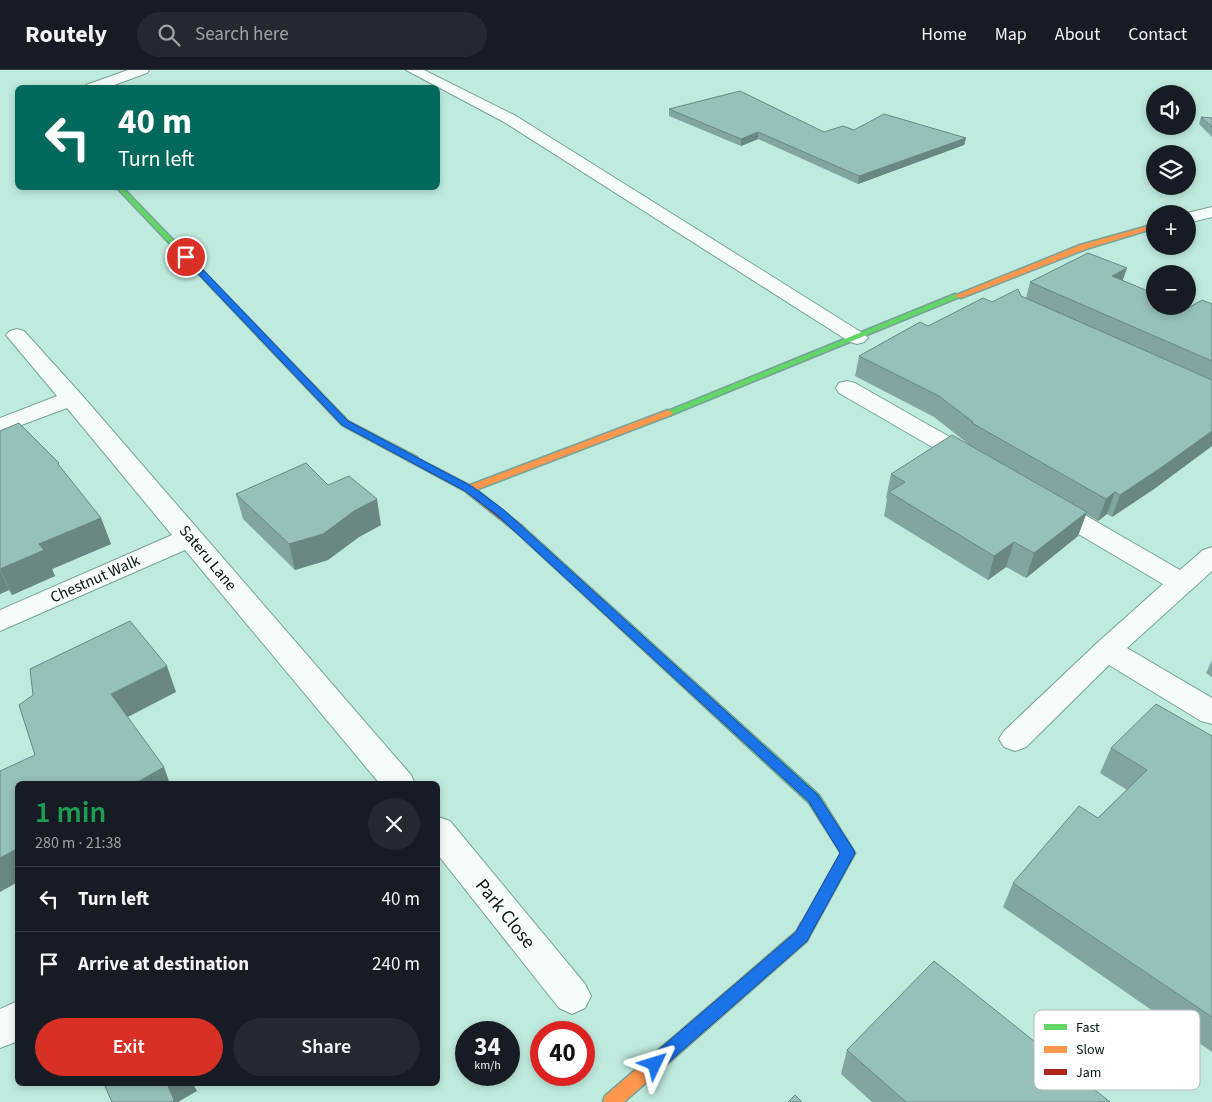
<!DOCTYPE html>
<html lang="en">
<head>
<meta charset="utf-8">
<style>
  body { margin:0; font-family:"Source Sans 3",sans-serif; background:#242831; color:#f1f3f6; height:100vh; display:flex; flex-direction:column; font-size:19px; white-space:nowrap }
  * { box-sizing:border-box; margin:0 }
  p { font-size:16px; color:#9ea1a6 }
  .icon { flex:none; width:28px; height:28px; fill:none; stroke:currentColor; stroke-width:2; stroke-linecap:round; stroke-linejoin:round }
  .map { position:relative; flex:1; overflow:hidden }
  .drawer { position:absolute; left:15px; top:711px; width:425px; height:305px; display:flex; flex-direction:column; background:#171b24; border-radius:8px; box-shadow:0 2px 8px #0003 }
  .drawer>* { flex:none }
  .banner { position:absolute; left:15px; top:15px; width:425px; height:105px; border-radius:8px; box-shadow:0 2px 8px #0003; background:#00695c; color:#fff; overflow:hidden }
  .buttons { position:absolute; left:1146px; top:15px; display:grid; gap:10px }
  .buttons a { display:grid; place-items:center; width:50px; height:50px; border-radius:50%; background:#171b24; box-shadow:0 2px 8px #0003; font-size:25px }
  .speed { position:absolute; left:455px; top:951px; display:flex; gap:10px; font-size:25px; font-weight:700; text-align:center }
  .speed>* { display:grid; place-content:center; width:65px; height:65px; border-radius:50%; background:#171b24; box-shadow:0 2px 8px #0003; line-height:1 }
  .speed small { font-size:12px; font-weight:400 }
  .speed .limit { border:8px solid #d22; background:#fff; color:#111 }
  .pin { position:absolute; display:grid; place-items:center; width:42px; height:42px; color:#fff; margin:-21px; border:2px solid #fff; border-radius:50%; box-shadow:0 1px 5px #0007 }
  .me { position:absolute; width:55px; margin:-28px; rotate:49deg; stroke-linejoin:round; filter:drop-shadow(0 0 4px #0008) }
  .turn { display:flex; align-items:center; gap:18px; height:105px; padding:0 20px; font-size:22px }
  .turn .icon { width:65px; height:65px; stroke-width:2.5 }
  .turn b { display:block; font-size:35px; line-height:42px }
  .round { display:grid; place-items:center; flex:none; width:52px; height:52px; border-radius:26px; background:#242831 }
  .head { display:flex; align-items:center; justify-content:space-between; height:85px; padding:0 20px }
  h1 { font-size:30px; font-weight:600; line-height:38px; color:#1e9e55 }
  .action { display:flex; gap:10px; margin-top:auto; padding:10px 20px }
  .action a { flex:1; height:58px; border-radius:30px; background:#d93025; color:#fff; font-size:20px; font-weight:600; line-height:58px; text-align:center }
  .action a+a { background:#242831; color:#f1f3f6 }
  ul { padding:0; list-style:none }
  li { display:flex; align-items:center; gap:15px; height:65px; padding:0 20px; border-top:1px solid #363941 }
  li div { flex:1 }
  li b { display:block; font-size:19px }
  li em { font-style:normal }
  header { display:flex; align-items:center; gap:30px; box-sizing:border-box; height:70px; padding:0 25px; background:#171b24; border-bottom:1px solid #363941 }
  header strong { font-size:24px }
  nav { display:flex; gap:28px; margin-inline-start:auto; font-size:18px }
  .search { width:350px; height:45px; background:#242831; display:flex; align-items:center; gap:12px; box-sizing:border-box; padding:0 18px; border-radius:28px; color:#9ea1a6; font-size:19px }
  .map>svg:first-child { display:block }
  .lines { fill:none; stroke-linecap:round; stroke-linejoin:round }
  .street-casing { stroke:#77a298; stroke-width:2 }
  .fast-casing { stroke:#77a298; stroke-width:3 }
  .slow-casing { stroke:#77a298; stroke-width:3 }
  .jam-casing { stroke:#77a298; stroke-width:3 }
  .street { fill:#f5fcfa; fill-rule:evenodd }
  .fast { fill:#63d668; fill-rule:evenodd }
  .slow { fill:#ff974d; fill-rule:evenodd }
  .jam { fill:#b3261e; fill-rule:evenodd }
  .wall { fill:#81a6a1 }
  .shaded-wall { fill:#698783 }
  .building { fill:#96c1bb; stroke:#698783 }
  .route { fill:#1a73e8; stroke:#114b97 }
  .labels { text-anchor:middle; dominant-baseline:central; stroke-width:4; stroke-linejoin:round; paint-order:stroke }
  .street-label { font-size:16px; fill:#021812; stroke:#fff }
  .near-street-label { font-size:19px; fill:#021812; stroke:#fff }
  .key { fill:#fff; stroke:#b3bab8; stroke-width:1 }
  .key-label { font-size:14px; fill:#021812 }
</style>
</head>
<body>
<header>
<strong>Routely</strong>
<div class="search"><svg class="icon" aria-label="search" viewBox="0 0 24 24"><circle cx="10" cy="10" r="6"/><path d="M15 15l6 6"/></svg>Search here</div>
<nav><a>Home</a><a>Map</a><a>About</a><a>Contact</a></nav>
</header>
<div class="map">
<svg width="1212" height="1032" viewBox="0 0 1212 1032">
  <rect width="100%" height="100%" fill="#bfebde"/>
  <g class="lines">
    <defs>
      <g id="street">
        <polygon points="128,0 149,0 147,3 106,18 84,18 86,15"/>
        <polygon points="406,0 424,0 516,46 864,264 868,268 864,272 857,274 850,272 504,52"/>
        <polygon points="1212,137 1212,147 1188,153 1188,144 1183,144"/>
        <polygon points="17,259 24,261 80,323 411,705 415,714 380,714 185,480 0,561 0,540 172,465 67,338 0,363 0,348 57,326 6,265 10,261"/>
        <polygon points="847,311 855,313 983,386 986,391 983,396 974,398 965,396 839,323 836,318 839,313"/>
        <polygon points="1050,428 1059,430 1180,500 1203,480 1212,477 1212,501 1127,578 1212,628 1212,654 1201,651 1109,595 1026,677 1015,681 1004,677 999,669 1004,661 1097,573 1163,514 1041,442 1037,436 1041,430"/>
        <polygon points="438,747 450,751 585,914 591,926 585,938 572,944 559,938 438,785"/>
        <polygon points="18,931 18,971 0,978 0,939"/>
      </g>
      <g id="fast">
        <polygon points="117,118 123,118 348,351 417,387 418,389 417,391 409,391 342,355"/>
        <polygon points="955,224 962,226 671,345 665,345 663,343"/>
        <polygon points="518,455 522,456 819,725 855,783 811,863 806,865 801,863 799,858 841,783 809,733 514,460 513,458 514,456"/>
      </g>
      <g id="slow">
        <polygon points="1155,154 1155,158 1086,179 961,228 954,226 1080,175"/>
        <polygon points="668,340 673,343 671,345 473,421 469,422 464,419 465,417"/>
        <polygon points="806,851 811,853 813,858 807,871 624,1032 603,1032 605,1026 797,861 801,853"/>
      </g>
      <polygon id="jam" points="413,386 473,417 522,456 523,458 522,460 514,460 465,421 409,391 408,389 409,387"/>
    </defs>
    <!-- street casing -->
    <use href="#street" class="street-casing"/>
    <!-- fast casing -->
    <use href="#fast" class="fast-casing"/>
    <!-- slow casing -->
    <use href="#slow" class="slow-casing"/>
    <!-- jam casing -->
    <use href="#jam" class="jam-casing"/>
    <!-- street -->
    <use href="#street" class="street"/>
    <!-- fast -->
    <use href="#fast" class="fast"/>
    <!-- slow -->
    <use href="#slow" class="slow"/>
    <!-- jam -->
    <use href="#jam" class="jam"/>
  </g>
  <!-- wall -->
  <g class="wall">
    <polygon points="669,39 824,62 854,60 966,68 964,75 858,114 758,69 741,76 669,46"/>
    <polygon points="1201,47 1212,48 1212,67 1199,54"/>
    <polygon points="1123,211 1188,238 1212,234 1212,376 1154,419 1112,447 1107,444 1098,451 1086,444 1078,466 1026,508 1006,497 988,510 884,446 887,429 886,428 891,404 967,373 934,347 855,306 859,286 928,256 992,232 1021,226 1026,228 1030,212"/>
    <polygon points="0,361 62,399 101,448 111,474 52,499 55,506 12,525 9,520 0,524"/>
    <polygon points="236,424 381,455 359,467 328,490 295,500 243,449"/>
    <polygon points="1212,590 1212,607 1206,603"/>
    <polygon points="1212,666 1212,982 1003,837 1013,813 1098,748 1127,720 1100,703 1111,678"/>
    <polygon points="847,980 1110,1032 872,1032 841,1004"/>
  </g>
  <!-- shaded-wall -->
  <g class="shaded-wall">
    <polygon points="758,62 758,69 741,76 741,69"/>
    <polygon points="966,68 964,75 858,114 859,106"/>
    <polygon points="1127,198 1120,218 1112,206"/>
    <polygon points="1212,361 1212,376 1154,419 1112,447 1120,425"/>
    <polygon points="1115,422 1107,444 1098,451 1106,429"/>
    <polygon points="377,429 381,455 359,467 328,490 295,500 289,474"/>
    <polygon points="1087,442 1078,466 1026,508 1034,483"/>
    <polygon points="101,448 111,474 52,499 55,506 12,525 0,499 39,474"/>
    <polygon points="1014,472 1006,497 988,510 994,486"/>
    <polygon points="0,500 9,520 0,524"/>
    <polygon points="167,596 176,622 122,650 111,624"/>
    <polygon points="164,697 170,714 134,714"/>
    <polygon points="18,778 18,812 0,822 0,788"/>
    <polygon points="172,1014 193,1014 197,1021 178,1032 172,1032 168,1016"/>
  </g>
  <!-- building -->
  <g class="building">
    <polygon points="740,21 824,62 843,56 854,60 884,44 966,68 859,106 758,62 741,69 669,39"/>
    <polygon points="1201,47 1212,48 1212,57"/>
    <polygon points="1088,183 1127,198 1112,206 1155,224 1155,236 1183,236 1188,238 1202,230 1212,234 1212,291 1030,212"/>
    <polygon points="1018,219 1021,226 1212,310 1212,361 1162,397 1120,425 1115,422 1106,429 972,353 973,352 939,326 859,286 920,252 928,256 983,228 992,232"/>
    <polygon points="19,353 59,393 58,394 101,448 39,474 44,480 0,499 0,361"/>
    <polygon points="952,365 1087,442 1034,483 1014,472 994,486 889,422 905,412 891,404"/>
    <polygon points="306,393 328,415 349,406 377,429 354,441 323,464 289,474 236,424"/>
    <polygon points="130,551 167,596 111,624 164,697 134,714 18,714 18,778 0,788 0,701 35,685 19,635 33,625 30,599"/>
    <polygon points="1156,634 1212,666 1212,947 1013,813 1079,736 1098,748 1147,700 1111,678"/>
    <polygon points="934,891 1110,1032 906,1032 847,980"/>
    <polygon points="104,1014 172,1014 168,1016 174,1030 172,1032 112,1032"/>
    <polygon points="795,1025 802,1032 788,1032"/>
  </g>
  <!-- route -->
  <polygon class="route" points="183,185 189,185 348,351 473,417 504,440 818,725 853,779 855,783 853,787 807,871 661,999 655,1002 649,999 647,994 649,988 796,862 840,783 809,732 497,445 465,421 342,355 183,188"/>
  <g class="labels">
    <!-- street labels -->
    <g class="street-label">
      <text transform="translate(208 488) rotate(50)">Sateru Lane</text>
      <text transform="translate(95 509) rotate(-24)">Chestnut Walk</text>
    </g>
    <!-- near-street labels -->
    <g class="near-street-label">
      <text transform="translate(505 844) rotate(51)">Park Close</text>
    </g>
  </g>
  <!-- legend -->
  <rect x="1034" y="940" width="166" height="80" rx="8" class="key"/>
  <rect x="1044" y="954" width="23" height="6" fill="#63d668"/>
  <rect x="1044" y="976" width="23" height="7" fill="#ff974d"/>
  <rect x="1044" y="999" width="23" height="6" fill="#b3261e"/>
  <g class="key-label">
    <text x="1076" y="962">Fast</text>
    <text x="1076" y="984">Slow</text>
    <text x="1076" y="1007">Jam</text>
  </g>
</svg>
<div class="buttons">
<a><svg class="icon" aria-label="sound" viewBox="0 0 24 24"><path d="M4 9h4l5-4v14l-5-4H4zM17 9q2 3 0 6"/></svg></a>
<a><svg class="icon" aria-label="layers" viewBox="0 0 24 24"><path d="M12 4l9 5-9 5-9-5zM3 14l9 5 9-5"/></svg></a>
<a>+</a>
<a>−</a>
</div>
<div class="speed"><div>34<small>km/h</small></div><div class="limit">40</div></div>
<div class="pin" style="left:186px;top:187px;background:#d93025"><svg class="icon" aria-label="arrive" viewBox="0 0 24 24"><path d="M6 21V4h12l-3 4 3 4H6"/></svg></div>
<svg class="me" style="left:655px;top:994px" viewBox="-20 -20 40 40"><path d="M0-17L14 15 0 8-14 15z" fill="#1a73e8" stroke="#fff" stroke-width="4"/></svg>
<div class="banner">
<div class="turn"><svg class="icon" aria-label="left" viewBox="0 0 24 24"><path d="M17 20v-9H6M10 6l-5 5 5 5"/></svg><div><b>40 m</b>Turn left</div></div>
</div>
<section class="drawer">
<div class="head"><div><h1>1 min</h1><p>280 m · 21:38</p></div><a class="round"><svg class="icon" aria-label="close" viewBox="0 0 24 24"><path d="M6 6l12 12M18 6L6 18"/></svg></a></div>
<ul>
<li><svg class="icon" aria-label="left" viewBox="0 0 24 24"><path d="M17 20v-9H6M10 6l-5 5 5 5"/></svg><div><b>Turn left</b></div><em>40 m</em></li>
<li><svg class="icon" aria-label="arrive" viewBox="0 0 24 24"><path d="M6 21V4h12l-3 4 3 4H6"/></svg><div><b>Arrive at destination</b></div><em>240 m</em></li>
</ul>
<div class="action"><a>Exit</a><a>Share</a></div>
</section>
</div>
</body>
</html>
